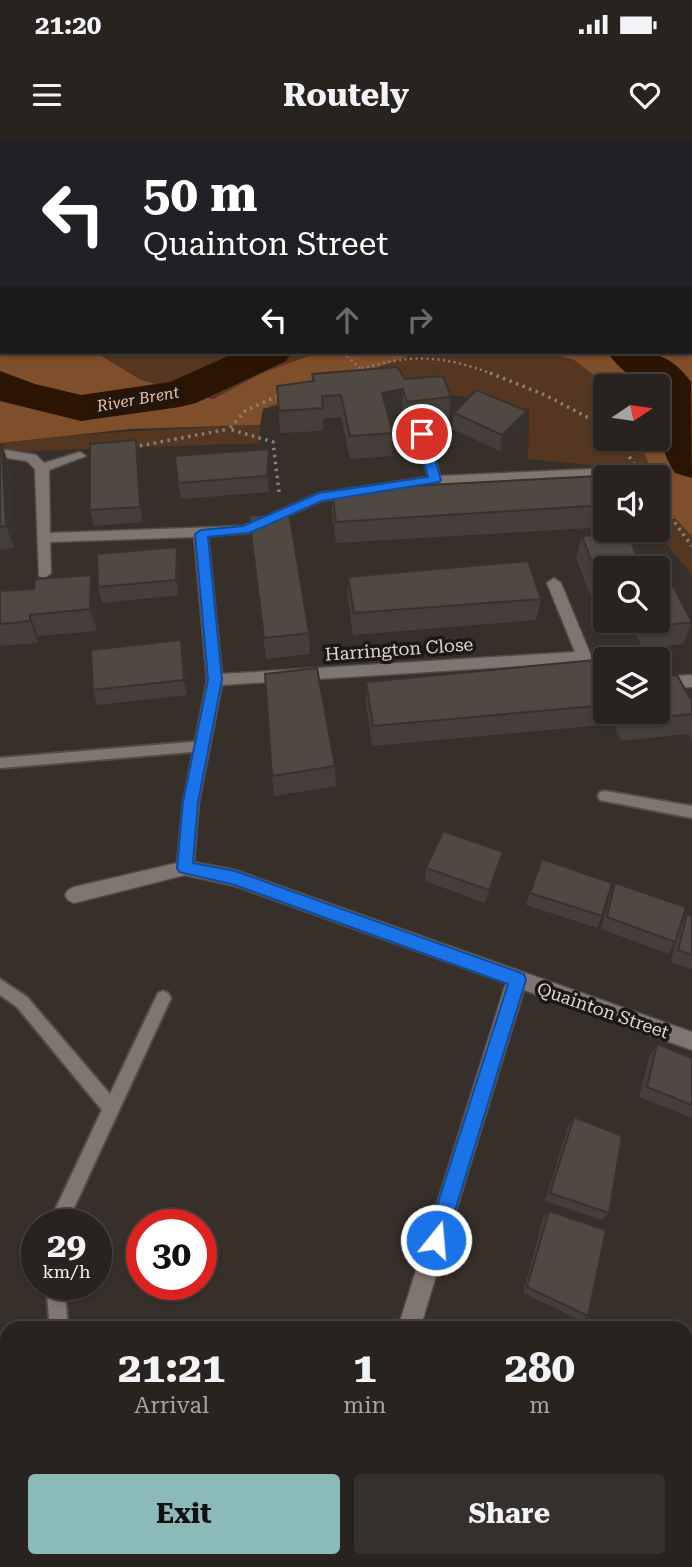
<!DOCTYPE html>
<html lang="en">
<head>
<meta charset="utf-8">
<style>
  body { margin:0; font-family:"Roboto Serif",serif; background:#352f2d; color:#f1f3f6; height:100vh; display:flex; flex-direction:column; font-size:26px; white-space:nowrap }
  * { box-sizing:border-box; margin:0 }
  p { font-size:23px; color:#a5a4a5 }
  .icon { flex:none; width:38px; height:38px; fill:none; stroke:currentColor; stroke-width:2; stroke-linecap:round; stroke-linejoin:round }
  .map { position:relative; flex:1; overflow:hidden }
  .side { position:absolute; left:0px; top:1181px; width:693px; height:247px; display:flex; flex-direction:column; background:#292320; border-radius:21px 21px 0 0; box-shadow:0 2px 5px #0004,0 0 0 2px #45403e }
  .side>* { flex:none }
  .guide { position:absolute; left:0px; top:0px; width:693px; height:214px; box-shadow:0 2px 5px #0004,0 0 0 2px #45403e; background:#202124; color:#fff; overflow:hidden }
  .needle { width:46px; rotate:77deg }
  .controls { position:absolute; left:593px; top:234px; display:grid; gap:14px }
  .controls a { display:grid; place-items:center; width:77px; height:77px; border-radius:7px; background:#292320; box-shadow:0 2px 5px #0004,0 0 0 2px #45403e; font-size:35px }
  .speed { position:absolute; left:21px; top:1069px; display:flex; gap:14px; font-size:35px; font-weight:700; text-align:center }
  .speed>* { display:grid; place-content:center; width:91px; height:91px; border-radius:50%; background:#292320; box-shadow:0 2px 5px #0004,0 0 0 2px #45403e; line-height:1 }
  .speed small { font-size:18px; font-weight:400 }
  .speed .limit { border:10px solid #d22; background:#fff; color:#111 }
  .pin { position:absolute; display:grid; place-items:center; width:60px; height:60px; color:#fff; margin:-30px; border:4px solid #fff; border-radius:50%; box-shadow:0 2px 7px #0007 }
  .me { position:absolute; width:77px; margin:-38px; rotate:17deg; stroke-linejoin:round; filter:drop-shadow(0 0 5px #0008) }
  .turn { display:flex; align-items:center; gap:24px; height:147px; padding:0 28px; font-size:32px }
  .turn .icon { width:91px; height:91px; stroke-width:2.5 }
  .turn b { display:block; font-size:49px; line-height:60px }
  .lanes { display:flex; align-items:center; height:66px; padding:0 28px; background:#0003; justify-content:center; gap:35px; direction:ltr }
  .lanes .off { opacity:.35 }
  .eta { display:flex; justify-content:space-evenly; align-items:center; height:119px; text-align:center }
  .eta b { font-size:42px; font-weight:700; line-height:49px }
  .cta { display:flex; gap:14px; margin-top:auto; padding:14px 28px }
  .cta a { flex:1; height:80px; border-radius:7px; background:#8bbbb9; color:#111; font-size:28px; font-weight:700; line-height:80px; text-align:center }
  .cta a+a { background:#352f2d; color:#f1f3f6 }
  .status { display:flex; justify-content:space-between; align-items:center; height:49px; padding:0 35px; background:#292320; direction:ltr }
  .status svg { height:19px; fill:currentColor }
  header { display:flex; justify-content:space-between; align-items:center; height:91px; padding:0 28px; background:#292320; font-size:32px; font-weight:700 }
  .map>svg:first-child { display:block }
  .green { fill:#553620 }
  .forest { fill:#7f4e2b }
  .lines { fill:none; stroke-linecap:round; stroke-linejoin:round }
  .river { fill:#2c1402; fill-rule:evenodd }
  .service-casing { stroke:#534c48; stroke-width:4 }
  .minor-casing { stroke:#534c48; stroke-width:3 }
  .path-far1 { stroke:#867f7b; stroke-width:2.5; stroke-dasharray:2 3.5; stroke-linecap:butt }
  .path { stroke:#867f7b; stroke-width:3.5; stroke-dasharray:2.5 4.5; stroke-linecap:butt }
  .service { fill:#7f7671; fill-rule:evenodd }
  .minor { fill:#7f7671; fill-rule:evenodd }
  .wall { fill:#453e3a }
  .shaded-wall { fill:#38322f }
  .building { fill:#504843; stroke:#38322f; stroke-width:2 }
  .route { fill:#1a73e8; stroke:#114b97; stroke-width:2 }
  .labels { text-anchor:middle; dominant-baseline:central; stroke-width:7; stroke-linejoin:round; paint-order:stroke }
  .far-water-label { font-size:16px; font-style:italic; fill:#fabc92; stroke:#1b1815 }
  .street-label { font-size:18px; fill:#dbd6d3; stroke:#1b1815 }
</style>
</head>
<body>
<div class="status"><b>21:20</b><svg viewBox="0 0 49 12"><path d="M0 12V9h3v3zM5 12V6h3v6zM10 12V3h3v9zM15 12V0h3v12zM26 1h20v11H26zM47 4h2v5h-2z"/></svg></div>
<header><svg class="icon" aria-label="menu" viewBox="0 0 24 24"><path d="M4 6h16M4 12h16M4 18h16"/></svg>Routely<svg class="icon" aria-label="heart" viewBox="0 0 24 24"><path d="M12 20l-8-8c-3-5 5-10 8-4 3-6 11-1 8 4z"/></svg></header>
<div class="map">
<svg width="692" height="1427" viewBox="0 0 692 1427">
  <rect width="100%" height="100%" fill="#372f2a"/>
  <!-- green -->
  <g class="green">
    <polygon points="95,212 320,212 264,232 214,259 141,240"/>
    <polygon points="420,212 547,212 574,220 610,247 606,247 606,299 639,299 654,338 618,338 611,327 528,319 529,270 391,243 263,269"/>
    <path d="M260 285V303L0 312V303C87 293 172 288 260 285Z"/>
    <polygon points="658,349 665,367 692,396 692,435 655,390 658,390"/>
  </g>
  <!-- forest -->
  <g class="forest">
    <path d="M692 170V396C675 378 658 364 658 338H654L639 299H658V247H610L574 220 547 212H691Z"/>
    <polygon points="0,186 2,212 95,212 141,240 213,259 264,232 320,212 420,212 263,269 260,285 130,289 0,303"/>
  </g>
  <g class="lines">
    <!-- river -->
    <g class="river">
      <polygon points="237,212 292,212 286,221 196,263 180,267 81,281 0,261 0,231 35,244 81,255 170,242"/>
      <path d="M607 212C642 210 669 210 691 242L692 338 675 333C657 306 658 279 658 247 640 247 617 227 607 212Z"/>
    </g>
    <defs>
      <g id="service">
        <polygon points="203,601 210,606 203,611 0,628 0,618"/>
        <polygon points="605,651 692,666 692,678 600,660 598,656 600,652"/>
        <polygon points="0,839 27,857 110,954 158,853 163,851 168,853 171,858 66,1085 48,1085 102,970 17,867 0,855"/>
        <polygon points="46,1144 64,1144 68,1188 50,1188"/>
        <polygon points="7,1317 7,1349 0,1352 0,1320"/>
      </g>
      <g id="minor">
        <polygon points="564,0 574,0 575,2 566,2"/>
        <rect x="691" y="63" width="1" height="6"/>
        <rect x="691" y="133" width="1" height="6"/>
        <polygon points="422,290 428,294 440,336 592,329 599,333 592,337 435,344 322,361 250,393 208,396 222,534 575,512 547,443 554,438 561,443 591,516 607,520 606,531 570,523 222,545 199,662 194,722 235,730 692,892 692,910 524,850 420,1188 398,1188 506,843 235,746 185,735 74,763 68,760 65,755 68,750 74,747 177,723 183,662 207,540 194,397 50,402 51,433 44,438 39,436 35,329 27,321 0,317 0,309 36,315 44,323 80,312 86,316 49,330 50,393 243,386 319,353 428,337 416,294"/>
        <polygon points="692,535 692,547 658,549 658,537"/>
        <polygon points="686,1391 692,1394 692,1420 686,1417"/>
        <polygon points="326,1421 352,1421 350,1427 324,1427"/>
      </g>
    </defs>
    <!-- service casing -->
    <use href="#service" class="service-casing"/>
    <!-- minor casing -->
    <use href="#minor" class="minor-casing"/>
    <!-- path-far1 -->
    <g class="path-far1">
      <polyline points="184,0 197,2"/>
      <polyline points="138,2 142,0"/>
      <polyline points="312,2 317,0"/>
      <polyline points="343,212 360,228"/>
      <path d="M351 232C408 214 438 213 495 235"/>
    </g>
    <!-- path -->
    <g class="path">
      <polyline points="490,233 545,255 606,287"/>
      <polyline points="618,299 643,338"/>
      <polyline points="133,307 229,289"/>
      <polyline points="279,352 273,302 229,289 246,270 283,254"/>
      <polyline points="658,360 692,406"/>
    </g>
    <!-- service -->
    <use href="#service" class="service"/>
    <!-- minor -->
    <use href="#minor" class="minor"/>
  </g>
  <!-- wall -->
  <g class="wall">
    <polygon points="621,0 665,0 669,2 621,2"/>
    <polygon points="312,234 405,239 451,257 449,279 406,284 402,272 388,274 393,293 392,316 350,319 341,277 323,279 323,291 280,293 277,246 312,242"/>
    <polygon points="527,271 525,287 500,311 452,289 454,273"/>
    <polygon points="136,300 139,316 143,382 94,386 90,370"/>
    <polygon points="0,304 2,304 9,326 14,408 0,410"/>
    <polygon points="269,309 270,325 269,352 181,359 178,343"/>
    <polygon points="606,338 606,387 336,403 332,372 332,350"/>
    <polygon points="249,376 309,493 310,514 266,519"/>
    <polygon points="582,396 606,429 606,455 590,455 576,418"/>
    <polygon points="180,423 179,455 102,463 98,447"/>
    <polygon points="91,435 97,457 97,491 38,496 38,503 0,506 0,451 34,449"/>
    <polygon points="348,437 541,459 536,480 353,495 348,459"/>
    <polygon points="631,481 658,481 692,482 683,504 643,509"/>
    <polygon points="184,515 187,555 97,565 93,550"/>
    <polygon points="606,522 606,572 658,572 692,557 692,603 689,594 621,601 614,584 372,606 366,563 366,542"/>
    <polygon points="335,626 336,646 274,656 272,636"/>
    <polygon points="503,712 500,726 485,763 425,741 426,728"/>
    <polygon points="615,743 681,785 687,774 692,776 692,829 671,822 678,791 675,802 668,814 601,789 610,756"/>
    <polygon points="530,753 602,776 597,788 526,765"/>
    <polygon points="657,904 692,918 692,978 639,957 650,915"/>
    <polygon points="574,977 609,1073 602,1080 545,1061 568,986"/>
    <polygon points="549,1071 588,1176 582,1181 523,1153 543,1078"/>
  </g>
  <!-- shaded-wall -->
  <g class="shaded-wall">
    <polygon points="403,249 402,272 382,275 382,253"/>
    <polygon points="527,271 525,287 500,311 502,295"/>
    <polygon points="136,300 139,316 143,382 140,367"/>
    <polygon points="2,304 9,326 14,408 6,386"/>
    <polygon points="269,309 270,325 269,352 267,336"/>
    <polygon points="177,407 180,423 179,455 176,440"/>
    <polygon points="91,435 97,457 97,491 90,469"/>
    <polygon points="30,475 38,496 38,503 30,481"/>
    <polygon points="181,500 184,515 187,555 184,540"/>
    <polygon points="503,712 500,726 485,763 489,750"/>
  </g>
  <!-- building -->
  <g class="building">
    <polygon points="500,0 525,0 524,2 500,2"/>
    <polygon points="629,0 652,0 647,2 632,2"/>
    <polygon points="659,0 665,0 669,2 655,2"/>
    <polygon points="397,227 405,239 443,236 451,257 407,262 403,249 382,253 393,293 350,296 341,255 322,256 323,268 279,271 277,246 314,241 312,234"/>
    <polygon points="476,250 527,271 502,295 454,273"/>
    <polygon points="136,300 140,367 90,370 90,304"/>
    <polygon points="0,304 2,304 6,386 0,387"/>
    <polygon points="269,309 267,336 178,343 175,316"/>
    <polygon points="617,335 619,338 606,338 606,365 336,382 332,350"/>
    <polygon points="289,372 309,493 264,498 249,376"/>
    <polygon points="628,393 641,429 606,429 606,434 596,433 582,396"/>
    <polygon points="177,407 176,440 98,447 97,414"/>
    <polygon points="528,421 541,459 354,473 348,437"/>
    <polygon points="91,435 90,469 30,475 30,481 0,484 0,451 34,449 35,439"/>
    <polygon points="658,436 664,447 673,446 692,482 651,487 648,481 658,481"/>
    <polygon points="181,500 184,540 93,550 91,510"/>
    <polygon points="605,519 606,522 606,565 373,586 366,542"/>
    <polygon points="317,528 335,626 272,636 265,534"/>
    <polygon points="677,535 690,558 692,557 692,574 628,580 625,572 658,572 658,536"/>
    <polygon points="443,691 503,712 489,750 426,728"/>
    <polygon points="542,719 612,743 602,776 530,753"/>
    <polygon points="615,743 686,767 675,802 607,777"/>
    <polygon points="687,774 692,776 692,815 678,810"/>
    <polygon points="657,904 692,918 692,965 647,947"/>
    <polygon points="574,977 622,996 609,1073 550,1053"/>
    <polygon points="549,1071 606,1090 588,1176 527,1147"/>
    <polygon points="686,1255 692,1258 692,1310 691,1318 686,1316"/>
  </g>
  <!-- route -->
  <polygon class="route" points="422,290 428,294 441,340 439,342 322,361 249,393 208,397 222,540 198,662 193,723 235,731 524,834 526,840 446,1100 443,1107 436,1110 429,1107 426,1100 508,844 235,745 179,732 177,728 183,662 208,540 195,394 201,390 243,386 319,353 428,337 416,294"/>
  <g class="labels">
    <!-- far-water labels -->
    <g class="far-water-label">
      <text transform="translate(138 259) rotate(-10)">River Brent</text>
    </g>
    <!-- street labels -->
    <g class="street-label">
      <text transform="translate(399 509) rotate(-4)">Harrington Close</text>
      <text transform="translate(603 870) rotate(19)">Quainton Street</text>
    </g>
  </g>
</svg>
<div class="controls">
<a><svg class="needle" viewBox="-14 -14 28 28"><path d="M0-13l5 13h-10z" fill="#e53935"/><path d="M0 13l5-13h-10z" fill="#a5a4a5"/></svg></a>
<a><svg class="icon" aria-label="sound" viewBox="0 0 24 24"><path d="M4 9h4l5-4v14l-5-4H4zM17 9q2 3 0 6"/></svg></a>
<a><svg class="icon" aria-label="search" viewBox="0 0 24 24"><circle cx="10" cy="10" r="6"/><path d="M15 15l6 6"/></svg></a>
<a><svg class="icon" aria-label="layers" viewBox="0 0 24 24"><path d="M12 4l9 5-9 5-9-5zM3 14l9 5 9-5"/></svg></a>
</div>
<div class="speed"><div>29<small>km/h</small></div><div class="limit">30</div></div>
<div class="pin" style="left:422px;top:294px;background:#d93025"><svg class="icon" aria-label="arrive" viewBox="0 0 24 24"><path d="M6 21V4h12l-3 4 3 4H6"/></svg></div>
<svg class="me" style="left:436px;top:1100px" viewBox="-20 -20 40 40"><circle r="17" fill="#1a73e8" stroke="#fff" stroke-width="3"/><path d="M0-11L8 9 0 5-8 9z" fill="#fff"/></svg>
<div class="guide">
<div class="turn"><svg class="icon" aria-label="left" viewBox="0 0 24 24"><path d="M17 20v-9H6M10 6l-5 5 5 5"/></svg><div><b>50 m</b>Quainton Street</div></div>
<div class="lanes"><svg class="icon" aria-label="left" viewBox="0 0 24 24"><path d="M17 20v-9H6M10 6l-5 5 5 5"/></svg><svg class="icon off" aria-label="ahead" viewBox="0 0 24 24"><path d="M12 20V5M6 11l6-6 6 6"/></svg><svg class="icon off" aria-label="right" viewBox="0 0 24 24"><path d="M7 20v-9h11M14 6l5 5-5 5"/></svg></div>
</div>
<section class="side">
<div class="eta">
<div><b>21:21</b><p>Arrival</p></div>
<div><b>1</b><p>min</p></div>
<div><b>280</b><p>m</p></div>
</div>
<div class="cta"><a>Exit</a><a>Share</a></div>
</section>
</div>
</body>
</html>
